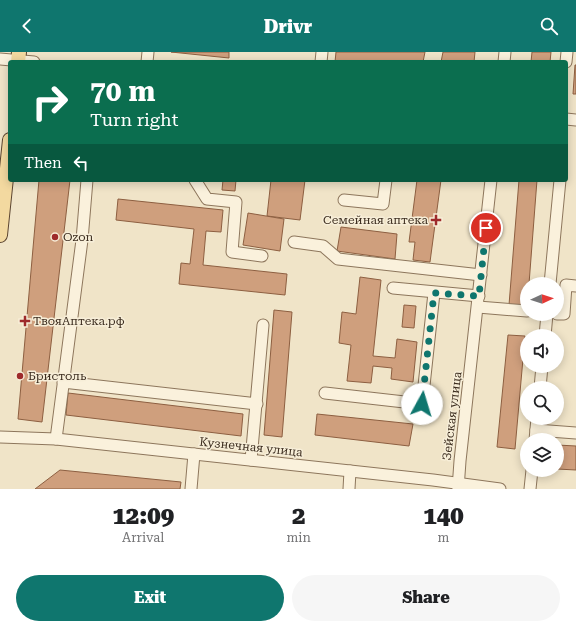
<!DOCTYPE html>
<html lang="en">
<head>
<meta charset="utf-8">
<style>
  body { margin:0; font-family:"Roboto Serif",serif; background:#f6f6f6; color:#202124; height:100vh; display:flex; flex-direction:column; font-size:15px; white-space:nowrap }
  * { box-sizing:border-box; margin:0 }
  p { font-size:13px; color:#757577 }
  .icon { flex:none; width:22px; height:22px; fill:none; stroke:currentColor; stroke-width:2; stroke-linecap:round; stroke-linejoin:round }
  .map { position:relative; height:437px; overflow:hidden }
  .drawer { display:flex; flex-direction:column; background:#fff; flex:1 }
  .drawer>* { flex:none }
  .hud { position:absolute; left:8px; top:8px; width:560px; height:122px; border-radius:4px; box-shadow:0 2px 10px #0003; background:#0b6e4f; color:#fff; overflow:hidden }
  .needle { width:26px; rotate:87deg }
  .controls { position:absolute; left:520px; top:225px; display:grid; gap:8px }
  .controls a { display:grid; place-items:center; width:44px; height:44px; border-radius:50%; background:#fff; box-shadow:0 2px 10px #0003; font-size:20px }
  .pin { position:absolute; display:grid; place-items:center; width:34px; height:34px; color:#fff; margin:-17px; border:2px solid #fff; border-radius:50%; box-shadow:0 1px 4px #0007 }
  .me { position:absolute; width:44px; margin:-22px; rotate:6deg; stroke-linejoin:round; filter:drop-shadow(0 0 3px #0008) }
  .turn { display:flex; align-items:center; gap:14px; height:84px; padding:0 16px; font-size:18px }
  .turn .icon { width:52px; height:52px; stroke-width:2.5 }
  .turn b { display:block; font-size:28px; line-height:34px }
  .then { display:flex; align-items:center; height:38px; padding:0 16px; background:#0003; gap:8px; font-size:15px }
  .eta { display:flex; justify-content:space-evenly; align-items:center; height:68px; text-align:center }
  .eta b { font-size:24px; font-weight:800; line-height:28px }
  .cta { display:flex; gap:8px; margin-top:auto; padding:8px 16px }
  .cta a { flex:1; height:46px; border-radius:24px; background:#0f766e; color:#fff; font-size:16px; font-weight:800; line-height:46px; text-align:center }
  .cta a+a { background:#f6f6f6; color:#202124 }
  header { display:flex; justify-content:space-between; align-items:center; height:52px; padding:0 16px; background:#0f766e; color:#fff; font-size:18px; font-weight:800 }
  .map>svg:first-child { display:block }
  .building { fill:#cf9f7d; stroke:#8d5f41 }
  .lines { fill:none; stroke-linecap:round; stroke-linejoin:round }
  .minor-casing { stroke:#8d765c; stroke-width:13 }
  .major-casing { stroke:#5b4430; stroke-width:16 }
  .minor { stroke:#faf1dc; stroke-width:11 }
  .major { stroke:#f3d9a0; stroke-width:14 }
  .route { stroke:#0f766e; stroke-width:7; stroke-dasharray:0 12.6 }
  .poi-dot { fill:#9e2a2b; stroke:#f7eed8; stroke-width:1.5 }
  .labels { text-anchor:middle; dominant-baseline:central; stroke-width:3; stroke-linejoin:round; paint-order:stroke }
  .poi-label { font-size:12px; fill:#3d2e20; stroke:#f7eed8; text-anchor:start }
  .street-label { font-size:12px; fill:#3d2e20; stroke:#f7eed8 }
</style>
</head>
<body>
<header><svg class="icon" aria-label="back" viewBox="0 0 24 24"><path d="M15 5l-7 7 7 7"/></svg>Drivr<svg class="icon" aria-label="search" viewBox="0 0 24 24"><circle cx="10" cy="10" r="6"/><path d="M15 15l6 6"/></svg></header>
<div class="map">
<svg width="576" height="437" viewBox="0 0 576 437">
  <rect width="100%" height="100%" fill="#f0e4c8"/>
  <!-- building -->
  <g class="building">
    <polygon points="171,0 229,0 229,6"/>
    <polygon points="336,0 425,0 423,10 335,10"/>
    <polygon points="443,0 475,0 474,10 441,10"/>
    <polygon points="532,0 551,0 550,10 531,10"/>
    <polygon points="575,13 576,13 576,42 573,42"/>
    <polygon points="39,128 70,128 42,370 18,367"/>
    <polygon points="223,128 236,128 235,139 222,138"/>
    <polygon points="271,128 305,128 300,168 267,164"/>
    <polygon points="417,128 441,128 430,210 413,208 415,190 409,190"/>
    <polygon points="519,128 537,128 529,232 527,232 527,255 509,253"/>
    <polygon points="118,147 223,158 221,180 206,179 203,213 287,222 285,243 179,232 181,211 190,212 194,177 116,168"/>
    <polygon points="248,161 284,167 280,199 243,193"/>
    <polygon points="341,175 397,182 395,207 337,199"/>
    <polygon points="360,225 381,228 373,304 395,306 397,287 417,290 413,330 391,327 392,316 373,314 371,331 347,329 351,293 339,291 342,260 356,262"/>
    <polygon points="404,253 416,254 414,276 402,275"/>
    <polygon points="274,258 292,260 282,385 264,383"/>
    <polygon points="508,283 525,284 515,397 497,395"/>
    <polygon points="68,341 243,362 241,384 66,363"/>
    <polygon points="317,362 413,372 409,394 315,383"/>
    <polygon points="557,393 576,394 576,418 557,417"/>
    <polygon points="60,418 181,430 180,437 35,437"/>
  </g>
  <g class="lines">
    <defs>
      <g id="minor">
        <polyline points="0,7 34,10"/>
        <polyline points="147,10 148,0"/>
        <polyline points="321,10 322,0"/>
        <polyline points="504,10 505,0"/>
        <polyline points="566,10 567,0"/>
        <polyline points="566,67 576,68"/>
        <polyline points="195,128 207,147 236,150 232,200 262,204"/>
        <polyline points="344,148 383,152 386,128"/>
        <polyline points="294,190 323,194 338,207 481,223"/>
        <polyline points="550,232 560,128"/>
        <polyline points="393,236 479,244"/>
        <polyline points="478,255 527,259"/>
        <polyline points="557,262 564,262 566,233 576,234"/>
        <polyline points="545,284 547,262"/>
        <polyline points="63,330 257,352"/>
        <polyline points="540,336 542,314"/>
        <polyline points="325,341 422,352 434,241"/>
        <polyline points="536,378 576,381"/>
        <polyline points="0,385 56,387 433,428 500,437"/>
        <polyline points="56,387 82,188 87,128"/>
        <polyline points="535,388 537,366"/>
        <polyline points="251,408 263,273"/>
        <polyline points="191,437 194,402"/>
        <polyline points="349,437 350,419"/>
        <polyline points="458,437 460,409 491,128"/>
        <polyline points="530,437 532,418"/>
      </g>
      <g id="major">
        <polyline points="18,10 19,0"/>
        <polyline points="0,183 10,88"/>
      </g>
    </defs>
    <!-- minor casing -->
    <use href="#minor" class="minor-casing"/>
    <!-- major casing -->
    <use href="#major" class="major-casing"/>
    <!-- minor -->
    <use href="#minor" class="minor"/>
    <!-- major -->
    <use href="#major" class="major"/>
  </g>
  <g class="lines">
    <!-- route -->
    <polyline class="route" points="422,352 434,241 479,244 486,176"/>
  </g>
  <!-- markers -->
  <g class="poi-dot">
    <path d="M434 162h4v4h4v4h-4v4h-4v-4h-4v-4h4z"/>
    <circle cx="55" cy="185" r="4"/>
    <path d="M23 263h4v4h4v4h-4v4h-4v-4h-4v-4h4z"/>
    <circle cx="20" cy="324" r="4"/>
  </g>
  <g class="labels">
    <!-- poi labels -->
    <g class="poi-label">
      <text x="428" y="168" text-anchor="end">Семейная аптека</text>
      <text x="63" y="185">Ozon</text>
      <text x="33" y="269">ТвояАптека.рф</text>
      <text x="28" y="324">Бристоль</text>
    </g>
    <!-- street labels -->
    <g class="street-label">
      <text transform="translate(452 364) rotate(-83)">Зейская улица</text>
      <text transform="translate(251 395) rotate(6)">Кузнечная улица</text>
    </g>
  </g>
</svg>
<div class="controls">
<a><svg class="needle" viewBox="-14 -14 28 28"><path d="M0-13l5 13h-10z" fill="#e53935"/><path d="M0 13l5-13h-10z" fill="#757577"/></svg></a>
<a><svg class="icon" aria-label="sound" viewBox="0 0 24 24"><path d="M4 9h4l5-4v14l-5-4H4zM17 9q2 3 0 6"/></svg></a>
<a><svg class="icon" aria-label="search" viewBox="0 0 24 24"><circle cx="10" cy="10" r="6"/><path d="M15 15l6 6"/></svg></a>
<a><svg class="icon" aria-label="layers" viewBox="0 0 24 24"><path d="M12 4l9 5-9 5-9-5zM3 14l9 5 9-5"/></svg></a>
</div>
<div class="pin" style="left:486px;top:176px;background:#d93025"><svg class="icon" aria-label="arrive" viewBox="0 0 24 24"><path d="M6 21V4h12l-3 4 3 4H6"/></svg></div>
<svg class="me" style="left:422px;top:352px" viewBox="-20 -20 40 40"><circle r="19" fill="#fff"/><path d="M0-13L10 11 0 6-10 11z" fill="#0f766e"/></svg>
<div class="hud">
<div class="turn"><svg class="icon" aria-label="right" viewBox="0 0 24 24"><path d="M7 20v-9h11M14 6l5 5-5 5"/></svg><div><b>70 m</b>Turn right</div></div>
<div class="then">Then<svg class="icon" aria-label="left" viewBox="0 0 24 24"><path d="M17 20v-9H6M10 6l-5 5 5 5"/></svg></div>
</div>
</div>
<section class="drawer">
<div class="eta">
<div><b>12:09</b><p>Arrival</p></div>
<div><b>2</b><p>min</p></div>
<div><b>140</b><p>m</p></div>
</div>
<div class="cta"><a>Exit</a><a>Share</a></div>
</section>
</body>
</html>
